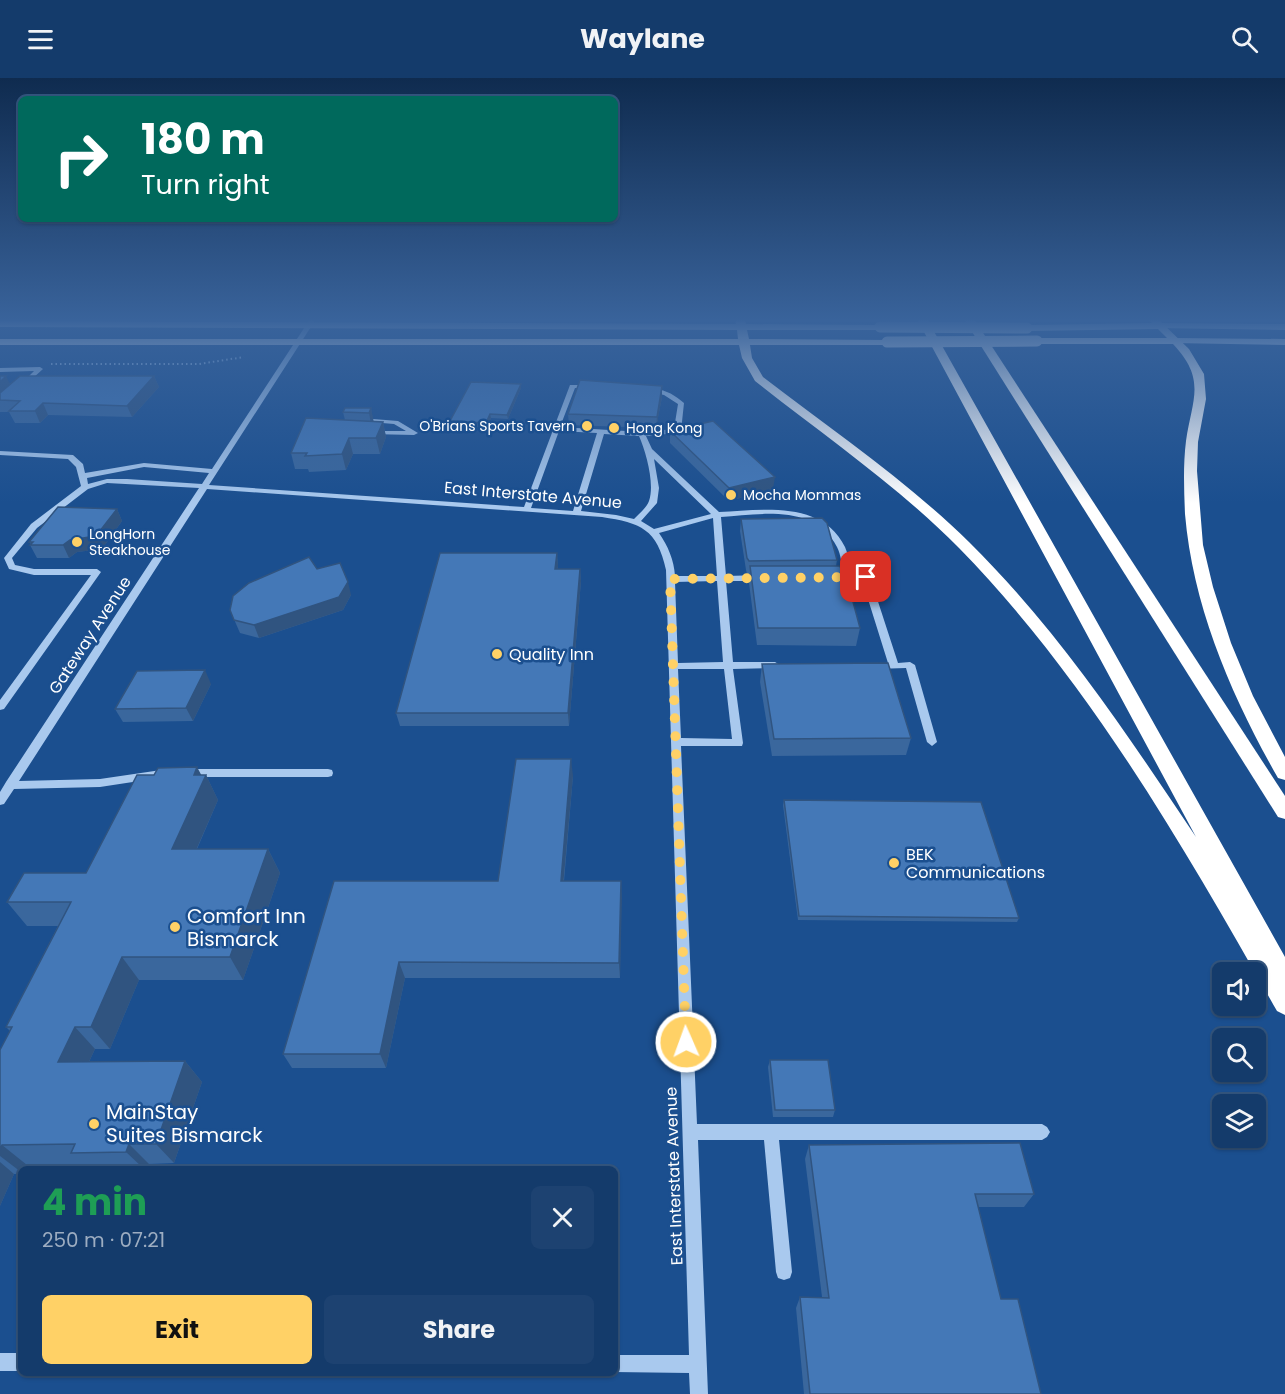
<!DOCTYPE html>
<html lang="en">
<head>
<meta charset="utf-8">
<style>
  body { margin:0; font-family:Poppins,sans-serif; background:#1d4271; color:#f1f3f6; height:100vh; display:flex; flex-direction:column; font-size:22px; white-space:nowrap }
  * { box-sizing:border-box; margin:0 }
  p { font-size:20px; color:#9dadc1 }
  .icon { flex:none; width:33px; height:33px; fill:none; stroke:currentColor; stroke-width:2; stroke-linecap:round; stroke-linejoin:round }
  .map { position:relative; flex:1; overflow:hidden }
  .drawer { position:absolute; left:18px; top:1088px; width:600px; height:210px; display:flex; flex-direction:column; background:#143b6b; border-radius:9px; box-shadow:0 2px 4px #0004,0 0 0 2px #33557e }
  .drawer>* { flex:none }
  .hud { position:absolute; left:18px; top:18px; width:600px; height:126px; border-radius:9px; box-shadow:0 2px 4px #0004,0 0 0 2px #33557e; background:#00695c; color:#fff; overflow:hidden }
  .controls { position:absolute; left:1212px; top:884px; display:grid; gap:12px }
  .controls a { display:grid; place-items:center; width:54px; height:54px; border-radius:9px; background:#143b6b; box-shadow:0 2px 4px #0004,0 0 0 2px #33557e; font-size:30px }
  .pin { position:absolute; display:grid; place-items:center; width:51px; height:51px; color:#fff; margin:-26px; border-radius:12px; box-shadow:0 3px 9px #0006 }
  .me { position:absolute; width:66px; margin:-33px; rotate:358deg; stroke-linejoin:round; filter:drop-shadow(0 0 4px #0008) }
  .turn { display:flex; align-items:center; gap:21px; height:126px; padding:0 24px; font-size:27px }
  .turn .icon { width:78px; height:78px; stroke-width:2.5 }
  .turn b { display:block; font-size:42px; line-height:51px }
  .round { display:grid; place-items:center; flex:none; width:63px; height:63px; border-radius:9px; background:#1d4271 }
  .headline { display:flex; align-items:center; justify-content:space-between; height:102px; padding:0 24px }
  h1 { font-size:36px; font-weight:700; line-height:45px; color:#1e9e55 }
  .cta { display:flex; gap:12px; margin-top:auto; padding:12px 24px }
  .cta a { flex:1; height:69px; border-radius:9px; background:#ffd166; color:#111; font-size:24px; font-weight:700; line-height:69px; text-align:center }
  .cta a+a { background:#1d4271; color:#f1f3f6 }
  header { display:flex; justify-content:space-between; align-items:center; height:78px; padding:0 24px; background:#143b6b; font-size:27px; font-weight:700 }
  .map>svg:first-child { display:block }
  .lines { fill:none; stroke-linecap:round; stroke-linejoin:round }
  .path { stroke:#a9c9ee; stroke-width:2; stroke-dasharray:1.5 3; stroke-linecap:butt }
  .minor { fill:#a9c9ee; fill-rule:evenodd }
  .major { fill:#f0f6ff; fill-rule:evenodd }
  .highway { fill:#fff; fill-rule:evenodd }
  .highway-bridge { stroke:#fff; stroke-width:11 }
  .wall { fill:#3a679d }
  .shaded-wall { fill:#305480 }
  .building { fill:#4478b7; stroke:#305480; stroke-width:1.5 }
  .route { stroke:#ffd166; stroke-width:10; stroke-dasharray:0 18 }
  .poi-dot { fill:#ffd166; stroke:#1b4f8f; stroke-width:2 }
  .labels { text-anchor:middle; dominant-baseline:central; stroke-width:5; stroke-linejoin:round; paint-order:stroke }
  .far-poi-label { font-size:14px; fill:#fff; stroke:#1b4f8f; text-anchor:start }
  .street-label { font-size:16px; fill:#fff; stroke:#1b4f8f }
  .poi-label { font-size:16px; fill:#fff; stroke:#1b4f8f; text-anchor:start }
  .near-poi-label { font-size:20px; fill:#fff; stroke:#1b4f8f; text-anchor:start }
</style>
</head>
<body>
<header><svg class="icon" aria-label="menu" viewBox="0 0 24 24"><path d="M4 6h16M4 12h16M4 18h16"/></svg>Waylane<svg class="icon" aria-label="search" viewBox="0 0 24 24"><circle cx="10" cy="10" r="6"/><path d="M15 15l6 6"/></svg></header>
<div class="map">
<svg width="1285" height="1316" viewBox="0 0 1285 1316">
  <rect width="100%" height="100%" fill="#1b4f8f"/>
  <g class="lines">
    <!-- path -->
    <polyline class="path" points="51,286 199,286 244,279"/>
    <!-- minor -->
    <g class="minor">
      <path d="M310 241H316L209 407 524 429 570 307H590L593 309 590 311 575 310 560 349 642 354 674 351 678 326 664 317 647 313C660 308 674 316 684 325L681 353 677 355 646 358 652 371 719 434C762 432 822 422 845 469 849 478 850 487 852 496H866L870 499 898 585 910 584 915 587 937 664 932 668 927 664 906 590 875 591 870 588 875 585H888L862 502 831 501V497L843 496C842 487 841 477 837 469 815 426 760 436 721 439L726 498 762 497 766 500 762 503H726L733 584H775L780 587 775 590 733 591 743 665 742 668H681L697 1046H1042L1047 1049 1050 1054 1047 1059 1042 1062H779L792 1194 790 1200 784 1202 778 1200 776 1194 764 1062H698L708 1316H690L689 1295 614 1294 615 1277H689L666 492C657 451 641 445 602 439L207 411 19 703 100 701 168 691 172 692 173 695 172 698 100 709 14 711 4 726 0 727V714L6 704 199 410 107 405 88 411 37 450 12 480 15 487 34 491H97L101 494 4 631 0 632V622L91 497H34L9 491 4 480 31 446 81 408 76 389 68 381 0 377V373L73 377 83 386 85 395 144 385 212 391ZM559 353 597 355 573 433 531 430ZM604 356 639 358C646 374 655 406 649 423 647 429 639 436 634 441L616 437 581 433ZM654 381 711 436 654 451 641 443 657 425 659 410ZM144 389 209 395 202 406 127 401H107L88 406 87 400ZM713 440 717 498H675C674 482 668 468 659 455ZM717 503 723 584 678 585 675 504ZM678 591H724L732 661 681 660Z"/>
      <polygon points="0,290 40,289 43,291 23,309 21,308 21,306 34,293 0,294"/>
      <polygon points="361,340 398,343 418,355 414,357 370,356 368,355 372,353 406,353 394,346 359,343 359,341"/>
      <polygon points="187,691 328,691 332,692 333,695 332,698 328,699 187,699 183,698 182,695 183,692"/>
      <rect x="0" y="1275" width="21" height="18"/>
    </g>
    <!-- major -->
    <g class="major">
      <polygon points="1160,245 1285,246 1285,252 1157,250 1156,248"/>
      <polygon points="1176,260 1285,261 1285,267 1173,265 1173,261"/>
    </g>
    <!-- highway -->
    <g class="highway">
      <path d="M735 241H745L746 246 884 247V251L880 252H747L749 261 891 262 892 264 887 267H750L752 280 763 299C832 352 907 403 969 464 1058 552 1127 656 1196 759L917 241H927L1285 879V937L1277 933C1186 773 1090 604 959 470 898 408 823 357 755 303L742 280 739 267H0V261H738L737 252 0 249V243L736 246Z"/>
      <polygon points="964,241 974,241 1285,718 1285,741 1278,739"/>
      <path d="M1148 241H1158L1189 271 1204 296 1206 321 1198 364 1197 393 1203 467 1213 509 1231 565 1253 618 1285 679V702L1278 700C1232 619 1193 530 1185 436 1184 412 1183 387 1186 363 1192 321 1207 302 1173 266H1037L1032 263 1037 260H1167L1158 251 1027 253 1022 250 1027 247 1152 245Z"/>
    </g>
    <!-- highway-bridge -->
    <g class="highway-bridge">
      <polyline points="880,249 1027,250"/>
      <polyline points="887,264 1037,263"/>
    </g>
  </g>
  <!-- wall -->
  <g class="wall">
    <polygon points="0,298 10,306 154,298 159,309 132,339 48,337 40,345 15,345 9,334 0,334"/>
    <polygon points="521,306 521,310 508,341 491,340 487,349 450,347 450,343"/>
    <polygon points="662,319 656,350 569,347 568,336"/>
    <polygon points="371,330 373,343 383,344 386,359 380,376 353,376 346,392 309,394 308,391 295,391 291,375 345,342 343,334"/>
    <polygon points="670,353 773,411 729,423 670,365"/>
    <polygon points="117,431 122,443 102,471 77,474 69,480 37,480 30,467 31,466 29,464"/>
    <polygon points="741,441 837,482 836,488 860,550 856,568 757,567 749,505 750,496 747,496 746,492 740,453"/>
    <polygon points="557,475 558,491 580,491 581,503 569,648 400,648 396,635"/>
    <polygon points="317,491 351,517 343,532 259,560 240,555 230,532"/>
    <polygon points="762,586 911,660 906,677 772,678 760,604"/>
    <polygon points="211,606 193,643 123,644 115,631"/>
    <polygon points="201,697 206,697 218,722 197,771 268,771 280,795 243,902 139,902 110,971 95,971 89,984 185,983 202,1004 174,1085 149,1086 147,1090 89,1090 84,1086 27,1087 25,1090 21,1090 21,1096 14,1096 0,1128 0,972 10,953 6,949 58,848 27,848 7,824 86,795"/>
    <polygon points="573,698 564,803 621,803 620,900 405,900 386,990 292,990 283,976 498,803"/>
    <polygon points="784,722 1019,840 1017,844 798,842 783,727"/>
    <polygon points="770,982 835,1032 833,1039 773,1039 768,989"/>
    <polygon points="809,1067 1034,1116 1024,1129 978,1129 1001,1221 1041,1316 804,1316 796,1230 800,1219 822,1219 805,1081"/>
  </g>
  <!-- shaded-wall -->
  <g class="shaded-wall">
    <polygon points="6,298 12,310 0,320 0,304"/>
    <polygon points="154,298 159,309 132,339 127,328"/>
    <polygon points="521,306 521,310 508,341 507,337"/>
    <polygon points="662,308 662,319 656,350 657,339"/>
    <polygon points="43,325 48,337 40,345 35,333"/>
    <polygon points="371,330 374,345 372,351 369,335"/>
    <polygon points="490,336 491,340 487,349 486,345"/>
    <polygon points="383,344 386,359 380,376 376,360"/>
    <polygon points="349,360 353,376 346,392 342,376"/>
    <polygon points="775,399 773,411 729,423 729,410"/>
    <polygon points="117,431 122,443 102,471 77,474 69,480 63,467"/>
    <polygon points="557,475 558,488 556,503 555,491"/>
    <polygon points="580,491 581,503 569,648 568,635"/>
    <polygon points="348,504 351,517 343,532 259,560 254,547"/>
    <polygon points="205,592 211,606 193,643 186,630"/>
    <polygon points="571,681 573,698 562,819 561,803"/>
    <polygon points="197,689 204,702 206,697 218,722 186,795 172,771 194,697"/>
    <polygon points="268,771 280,795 243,902 230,879"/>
    <polygon points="621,803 622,820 620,900 619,885"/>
    <polygon points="122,879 139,902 110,971 91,949"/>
    <polygon points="399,884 405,900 386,990 380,976"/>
    <polygon points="75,949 95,971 79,1005 58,984"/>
    <polygon points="185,983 202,1004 174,1085 156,1066"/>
    <polygon points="129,1066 149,1086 147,1090 143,1090 126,1074"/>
    <polygon points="2,1067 27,1087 25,1090 21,1090 21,1094 0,1078 0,1072"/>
    <polygon points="0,1084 14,1096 0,1128"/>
  </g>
  <!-- building -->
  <g class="building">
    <polygon points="0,298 6,298 0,304"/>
    <polygon points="20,298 154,298 127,328 43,325 35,333 9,333 20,323 0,322 0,315"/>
    <polygon points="580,302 662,308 657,339 568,336"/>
    <polygon points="471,304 521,306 507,337 490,336 486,345 450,343"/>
    <polygon points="345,330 371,330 369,335 343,334"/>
    <polygon points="306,340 383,344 376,360 349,360 342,376 305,378 307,375 291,375"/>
    <polygon points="713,343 775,399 729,410 670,353"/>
    <polygon points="58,429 117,431 96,458 70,462 63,467 30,467 33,464 29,464"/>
    <polygon points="822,440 827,445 837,482 749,483 747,480 741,441"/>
    <polygon points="440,475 557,475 555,491 580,491 568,635 396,635"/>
    <polygon points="309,479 317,491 340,485 348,504 339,519 254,547 234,542 230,532 233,518 249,505"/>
    <polygon points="750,488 840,488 842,494 845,494 860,550 758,550"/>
    <polygon points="888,585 911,660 774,661 762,586"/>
    <polygon points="205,592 186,630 115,631 137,593"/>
    <polygon points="516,681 571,681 561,803 621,803 619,885 399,884 380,976 283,976 334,803 498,803"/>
    <polygon points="197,689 194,697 206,697 172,771 268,771 230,879 122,879 91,949 75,949 58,984 185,983 156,1066 129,1066 126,1074 71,1075 75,1066 2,1067 0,1072 0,972 12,949 6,949 71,824 7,824 24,795 86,795 137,697 154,697 158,690"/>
    <polygon points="784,722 981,724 1019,840 799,838"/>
    <polygon points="770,982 828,982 835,1032 775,1032"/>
    <polygon points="1020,1065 1034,1116 975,1116 1001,1221 1018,1221 1041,1316 810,1316 800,1219 829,1220 809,1067"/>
  </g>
  <!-- sky -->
  <linearGradient id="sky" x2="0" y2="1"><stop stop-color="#0f2b4f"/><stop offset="0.57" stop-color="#39639b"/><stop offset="1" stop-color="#39639b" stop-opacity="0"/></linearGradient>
  <rect width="1285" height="425" fill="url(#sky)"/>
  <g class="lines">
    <!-- route -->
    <polyline class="route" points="686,964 670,501 866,499"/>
  </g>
  <!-- markers -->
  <g class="poi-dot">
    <circle cx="587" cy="348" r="6"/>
    <circle cx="614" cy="350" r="6"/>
    <circle cx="731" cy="417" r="6"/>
    <circle cx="77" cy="464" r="6"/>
    <circle cx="497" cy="576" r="6"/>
    <circle cx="894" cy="785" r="6"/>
    <circle cx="175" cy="849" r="6"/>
    <circle cx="94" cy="1046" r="6"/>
  </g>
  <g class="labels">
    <!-- far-poi labels -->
    <g class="far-poi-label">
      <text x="575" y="348" text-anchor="end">O'Brians Sports Tavern</text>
      <text x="626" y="350">Hong Kong</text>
      <text x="743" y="417">Mocha Mommas</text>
      <text x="89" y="456">LongHorn<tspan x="89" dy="16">Steakhouse</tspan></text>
    </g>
    <!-- street labels -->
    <g class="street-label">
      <text transform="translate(533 417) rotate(5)">East Interstate Avenue</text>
      <text transform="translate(90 557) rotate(-57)">Gateway Avenue</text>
      <text transform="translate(674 1098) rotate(-92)">East Interstate Avenue</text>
    </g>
    <!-- poi labels -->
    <g class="poi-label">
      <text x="509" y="576">Quality Inn</text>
      <text x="906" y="776">BEK<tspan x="906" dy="18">Communications</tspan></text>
    </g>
    <!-- near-poi labels -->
    <g class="near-poi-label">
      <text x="187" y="838">Comfort Inn<tspan x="187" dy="23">Bismarck</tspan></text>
      <text x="106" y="1034">MainStay<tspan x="106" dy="23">Suites Bismarck</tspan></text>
    </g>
  </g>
</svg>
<div class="controls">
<a><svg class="icon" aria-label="sound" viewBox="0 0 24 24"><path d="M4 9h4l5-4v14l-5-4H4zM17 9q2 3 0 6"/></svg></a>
<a><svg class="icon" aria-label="search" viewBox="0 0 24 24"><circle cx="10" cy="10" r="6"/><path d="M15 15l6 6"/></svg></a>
<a><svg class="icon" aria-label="layers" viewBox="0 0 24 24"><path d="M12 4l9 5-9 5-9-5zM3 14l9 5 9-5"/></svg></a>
</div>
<div class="pin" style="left:866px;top:499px;background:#d93025"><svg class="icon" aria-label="arrive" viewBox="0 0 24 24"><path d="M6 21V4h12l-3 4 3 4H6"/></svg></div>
<svg class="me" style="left:686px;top:964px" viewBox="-20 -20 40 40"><circle r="17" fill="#ffd166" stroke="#fff" stroke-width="3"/><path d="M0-11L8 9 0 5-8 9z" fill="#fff"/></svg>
<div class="hud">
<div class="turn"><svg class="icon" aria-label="right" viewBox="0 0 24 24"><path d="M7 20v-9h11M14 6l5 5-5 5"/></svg><div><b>180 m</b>Turn right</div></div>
</div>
<section class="drawer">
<div class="headline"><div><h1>4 min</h1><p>250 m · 07:21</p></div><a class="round"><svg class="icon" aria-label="close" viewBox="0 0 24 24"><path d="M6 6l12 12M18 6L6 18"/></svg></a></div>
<div class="cta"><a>Exit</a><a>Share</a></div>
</section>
</div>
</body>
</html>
